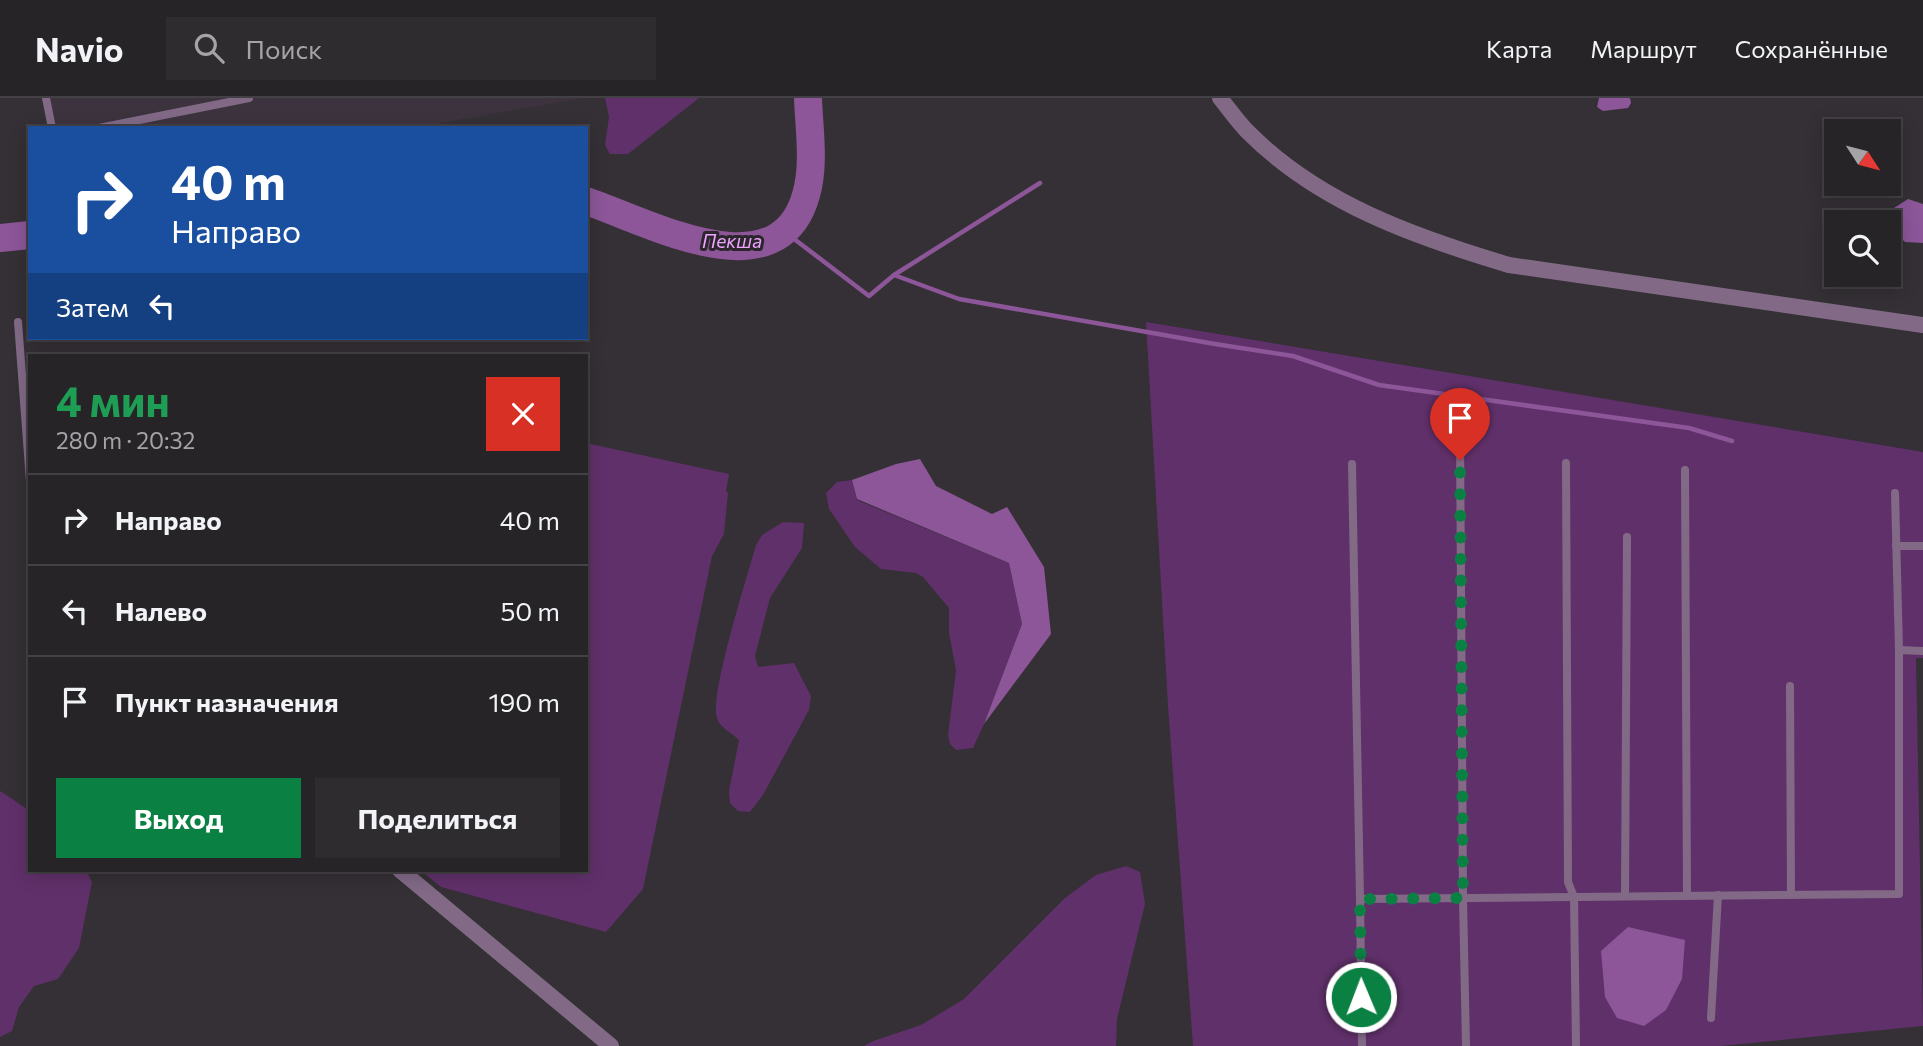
<!DOCTYPE html>
<html lang="ru">
<head>
<meta charset="utf-8">
<style>
  body { margin:0; font-family:Commissioner,sans-serif; background:#2f2c30; color:#f1f3f6; height:100vh; display:flex; flex-direction:column; font-size:26px; white-space:nowrap }
  * { box-sizing:border-box; margin:0 }
  p { font-size:23px; color:#a4a4a8 }
  .icon { flex:none; width:38px; height:38px; fill:none; stroke:currentColor; stroke-width:2; stroke-linecap:round; stroke-linejoin:round }
  .map { position:relative; flex:1; overflow:hidden }
  .drawer { position:absolute; left:28px; top:256px; width:560px; height:518px; display:flex; flex-direction:column; background:#272428; border-radius:0px; box-shadow:0 4px 18px #0003,0 0 0 2px #434145 }
  .drawer>* { flex:none }
  .banner { position:absolute; left:28px; top:28px; width:560px; height:214px; border-radius:0px; box-shadow:0 4px 18px #0003,0 0 0 2px #434145; background:#1a4fa0; color:#fff; overflow:hidden }
  .needle { width:46px; rotate:126deg }
  .tools { position:absolute; left:1824px; top:21px; display:grid; gap:14px }
  .tools a { display:grid; place-items:center; width:77px; height:77px; border-radius:0px; background:#272428; box-shadow:0 4px 18px #0003,0 0 0 2px #434145; font-size:35px }
  .pin { position:absolute; display:grid; place-items:center; width:60px; height:60px; color:#fff; margin:-72px -30px; border-radius:50% 50% 50% 0; rotate:-45deg; box-shadow:0 0 7px #0007 }
  .pin .icon { rotate:45deg }
  .me { position:absolute; width:77px; margin:-38px; rotate:359deg; stroke-linejoin:round; filter:drop-shadow(0 0 5px #0008) }
  .turn { display:flex; align-items:center; gap:24px; height:147px; padding:0 28px; font-size:32px }
  .turn .icon { width:91px; height:91px; stroke-width:2.5 }
  .turn b { display:block; font-size:49px; line-height:60px }
  .then { display:flex; align-items:center; height:66px; padding:0 28px; background:#0003; gap:14px; font-size:26px }
  .round { display:grid; place-items:center; flex:none; width:74px; height:74px; border-radius:0px; background:#2f2c30 }
  .summary { display:flex; align-items:center; justify-content:space-between; height:119px; padding:0 28px }
  h1 { font-size:42px; font-weight:700; line-height:52px; color:#1e9e55 }
  .action { display:flex; gap:14px; margin-top:auto; padding:14px 28px }
  .action a { flex:1; height:80px; border-radius:0px; background:#0b8043; color:#fff; font-size:28px; font-weight:700; line-height:80px; text-align:center }
  .action a+a { background:#2f2c30; color:#f1f3f6 }
  ul { padding:0; list-style:none }
  li { display:flex; align-items:center; gap:21px; height:91px; padding:0 28px; border-top:2px solid #434145 }
  li div { flex:1 }
  li b { display:block; font-size:26px }
  li em { font-style:normal }
  header { display:flex; align-items:center; gap:42px; box-sizing:border-box; height:98px; padding:0 35px; background:#272428; border-bottom:2px solid #434145 }
  header strong { font-size:33px }
  nav { display:flex; gap:38px; margin-inline-start:auto; font-size:24px }
  .search { width:490px; height:63px; background:#2f2c30; display:flex; align-items:center; gap:18px; box-sizing:border-box; padding:0 24px; border-radius:0px; color:#a4a4a8; font-size:26px }
  .map>svg:first-child { display:block }
  .built { fill:#3c333e }
  .green { fill:#60306a }
  .water { fill:#8c5698 }
  .lines { fill:none; stroke-linecap:round; stroke-linejoin:round }
  .stream { stroke:#8c5698; stroke-width:4.5 }
  .river { stroke:#8c5698; stroke-width:28 }
  .service { stroke:#826a87; stroke-width:8 }
  .minor { stroke:#826a87; stroke-width:16 }
  .route { stroke:#0b8043; stroke-width:12; stroke-dasharray:0 21.6 }
  .labels { text-anchor:middle; dominant-baseline:central; stroke-width:6; stroke-linejoin:round; paint-order:stroke }
  .water-label { font-size:19px; font-style:italic; fill:#eea3fe; stroke:#2a262b }
</style>
</head>
<body>
<header>
<strong>Navio</strong>
<div class="search"><svg class="icon" aria-label="search" viewBox="0 0 24 24"><circle cx="10" cy="10" r="6"/><path d="M15 15l6 6"/></svg>Поиск</div>
<nav><a>Карта</a><a>Маршрут</a><a>Сохранённые</a></nav>
</header>
<div class="map">
<svg width="1923" height="948" viewBox="0 0 1923 948">
  <rect width="100%" height="100%" fill="#343035"/>
  <!-- built -->
  <polygon class="built" points="47,0 582,0 413,30 53,30"/>
  <!-- green -->
  <g class="green">
    <polygon points="605,0 699,0 628,56 610,56 605,47 609,19"/>
    <polygon points="1146,224 1923,354 1923,560 1916,560 1923,928 1721,948 1193,948 1168,608"/>
    <polygon points="586,345 729,376 726,393 728,395 724,436 712,458 643,791 606,834 441,789 420,772 586,772"/>
    <polygon points="852,382 857,402 1009,465 1022,526 984,626 973,650 956,652 950,646 948,637 956,572 949,535 949,510 923,479 916,475 881,471 855,449 829,411 826,395 837,384"/>
    <path d="M783 424 804 425 802 450 770 500 755 558 758 569 794 565 811 598 809 612 763 697 750 714 738 713 730 705 729 693 739 642C732 635 720 630 717 620 709 598 748 476 756 447L762 437Z"/>
    <polygon points="0,693 30,713 30,772 77,772 87,774 92,784 79,850 58,881 34,888 19,909 12,933 0,939"/>
    <polygon points="1126,768 1140,774 1145,806 1117,921 1116,948 864,948 873,943 921,927 964,901 1065,800 1096,777"/>
  </g>
  <!-- water -->
  <g class="water">
    <polygon points="1599,0 1630,0 1631,5 1628,10 1603,13 1597,9"/>
    <path d="M1908 101 1923 106V145L1905 144C1895 135 1887 126 1891 112Z"/>
    <polygon points="920,361 936,388 992,416 1007,409 1044,469 1051,536 984,626 1022,526 1009,465 857,401 852,382 896,366"/>
    <polygon points="1628,829 1685,842 1682,881 1666,912 1644,928 1617,920 1605,899 1601,853"/>
  </g>
  <g class="lines">
    <!-- stream -->
    <g class="stream">
      <polyline points="785,134 869,198 894,177 959,201 1215,246 1293,258 1379,287 1689,330 1732,343"/>
      <polyline points="894,177 1040,85"/>
    </g>
    <!-- river -->
    <g class="river">
      <path d="M586 103C647 123 778 197 806 97 815 67 809 30 808 0"/>
      <polyline points="0,140 30,137"/>
    </g>
    <!-- service -->
    <g class="service">
      <polyline points="46,0 52,30"/>
      <polyline points="99,30 249,0"/>
      <polyline points="18,224 30,383"/>
      <polyline points="1460,334 1463,800 1466,948"/>
      <polyline points="1566,365 1568,784 1574,799 1576,948"/>
      <polyline points="1352,366 1360,801"/>
      <polyline points="1685,372 1687,798"/>
      <polyline points="1895,395 1899,552"/>
      <polyline points="1896,448 1923,448"/>
      <polyline points="1790,588 1791,797"/>
      <polyline points="1625,798 1627,439"/>
      <polyline points="1711,920 1718,797"/>
      <polyline points="1362,948 1360,801 1899,796 1899,552 1923,553"/>
    </g>
    <!-- minor -->
    <g class="minor">
      <path d="M1220 0C1229 11 1237 23 1247 33 1318 105 1415 139 1509 167L1923 227"/>
      <polyline points="400,772 611,948"/>
    </g>
  </g>
  <g class="lines">
    <!-- route -->
    <polyline class="route" points="1361,899 1360,801 1463,800 1460,362"/>
  </g>
  <g class="labels">
    <!-- water labels -->
    <g class="water-label">
      <text x="732" y="142">Пекша</text>
    </g>
  </g>
</svg>
<div class="tools">
<a><svg class="needle" viewBox="-14 -14 28 28"><path d="M0-13l5 13h-10z" fill="#e53935"/><path d="M0 13l5-13h-10z" fill="#a4a4a8"/></svg></a>
<a><svg class="icon" aria-label="search" viewBox="0 0 24 24"><circle cx="10" cy="10" r="6"/><path d="M15 15l6 6"/></svg></a>
</div>
<div class="pin" style="left:1460px;top:362px;background:#d93025"><svg class="icon" aria-label="arrive" viewBox="0 0 24 24"><path d="M6 21V4h12l-3 4 3 4H6"/></svg></div>
<svg class="me" style="left:1361px;top:899px" viewBox="-20 -20 40 40"><circle r="17" fill="#0b8043" stroke="#fff" stroke-width="3"/><path d="M0-11L8 9 0 5-8 9z" fill="#fff"/></svg>
<div class="banner">
<div class="turn"><svg class="icon" aria-label="right" viewBox="0 0 24 24"><path d="M7 20v-9h11M14 6l5 5-5 5"/></svg><div><b>40 m</b>Направо</div></div>
<div class="then">Затем<svg class="icon" aria-label="left" viewBox="0 0 24 24"><path d="M17 20v-9H6M10 6l-5 5 5 5"/></svg></div>
</div>
<section class="drawer">
<div class="summary"><div><h1>4 мин</h1><p>280 m · 20:32</p></div><a class="round" style="background:#d93025;color:#fff"><svg class="icon" aria-label="close" viewBox="0 0 24 24"><path d="M6 6l12 12M18 6L6 18"/></svg></a></div>
<ul>
<li><svg class="icon" aria-label="right" viewBox="0 0 24 24"><path d="M7 20v-9h11M14 6l5 5-5 5"/></svg><div><b>Направо</b></div><em>40 m</em></li>
<li><svg class="icon" aria-label="left" viewBox="0 0 24 24"><path d="M17 20v-9H6M10 6l-5 5 5 5"/></svg><div><b>Налево</b></div><em>50 m</em></li>
<li><svg class="icon" aria-label="arrive" viewBox="0 0 24 24"><path d="M6 21V4h12l-3 4 3 4H6"/></svg><div><b>Пункт назначения</b></div><em>190 m</em></li>
</ul>
<div class="action"><a>Выход</a><a>Поделиться</a></div>
</section>
</div>
</body>
</html>
